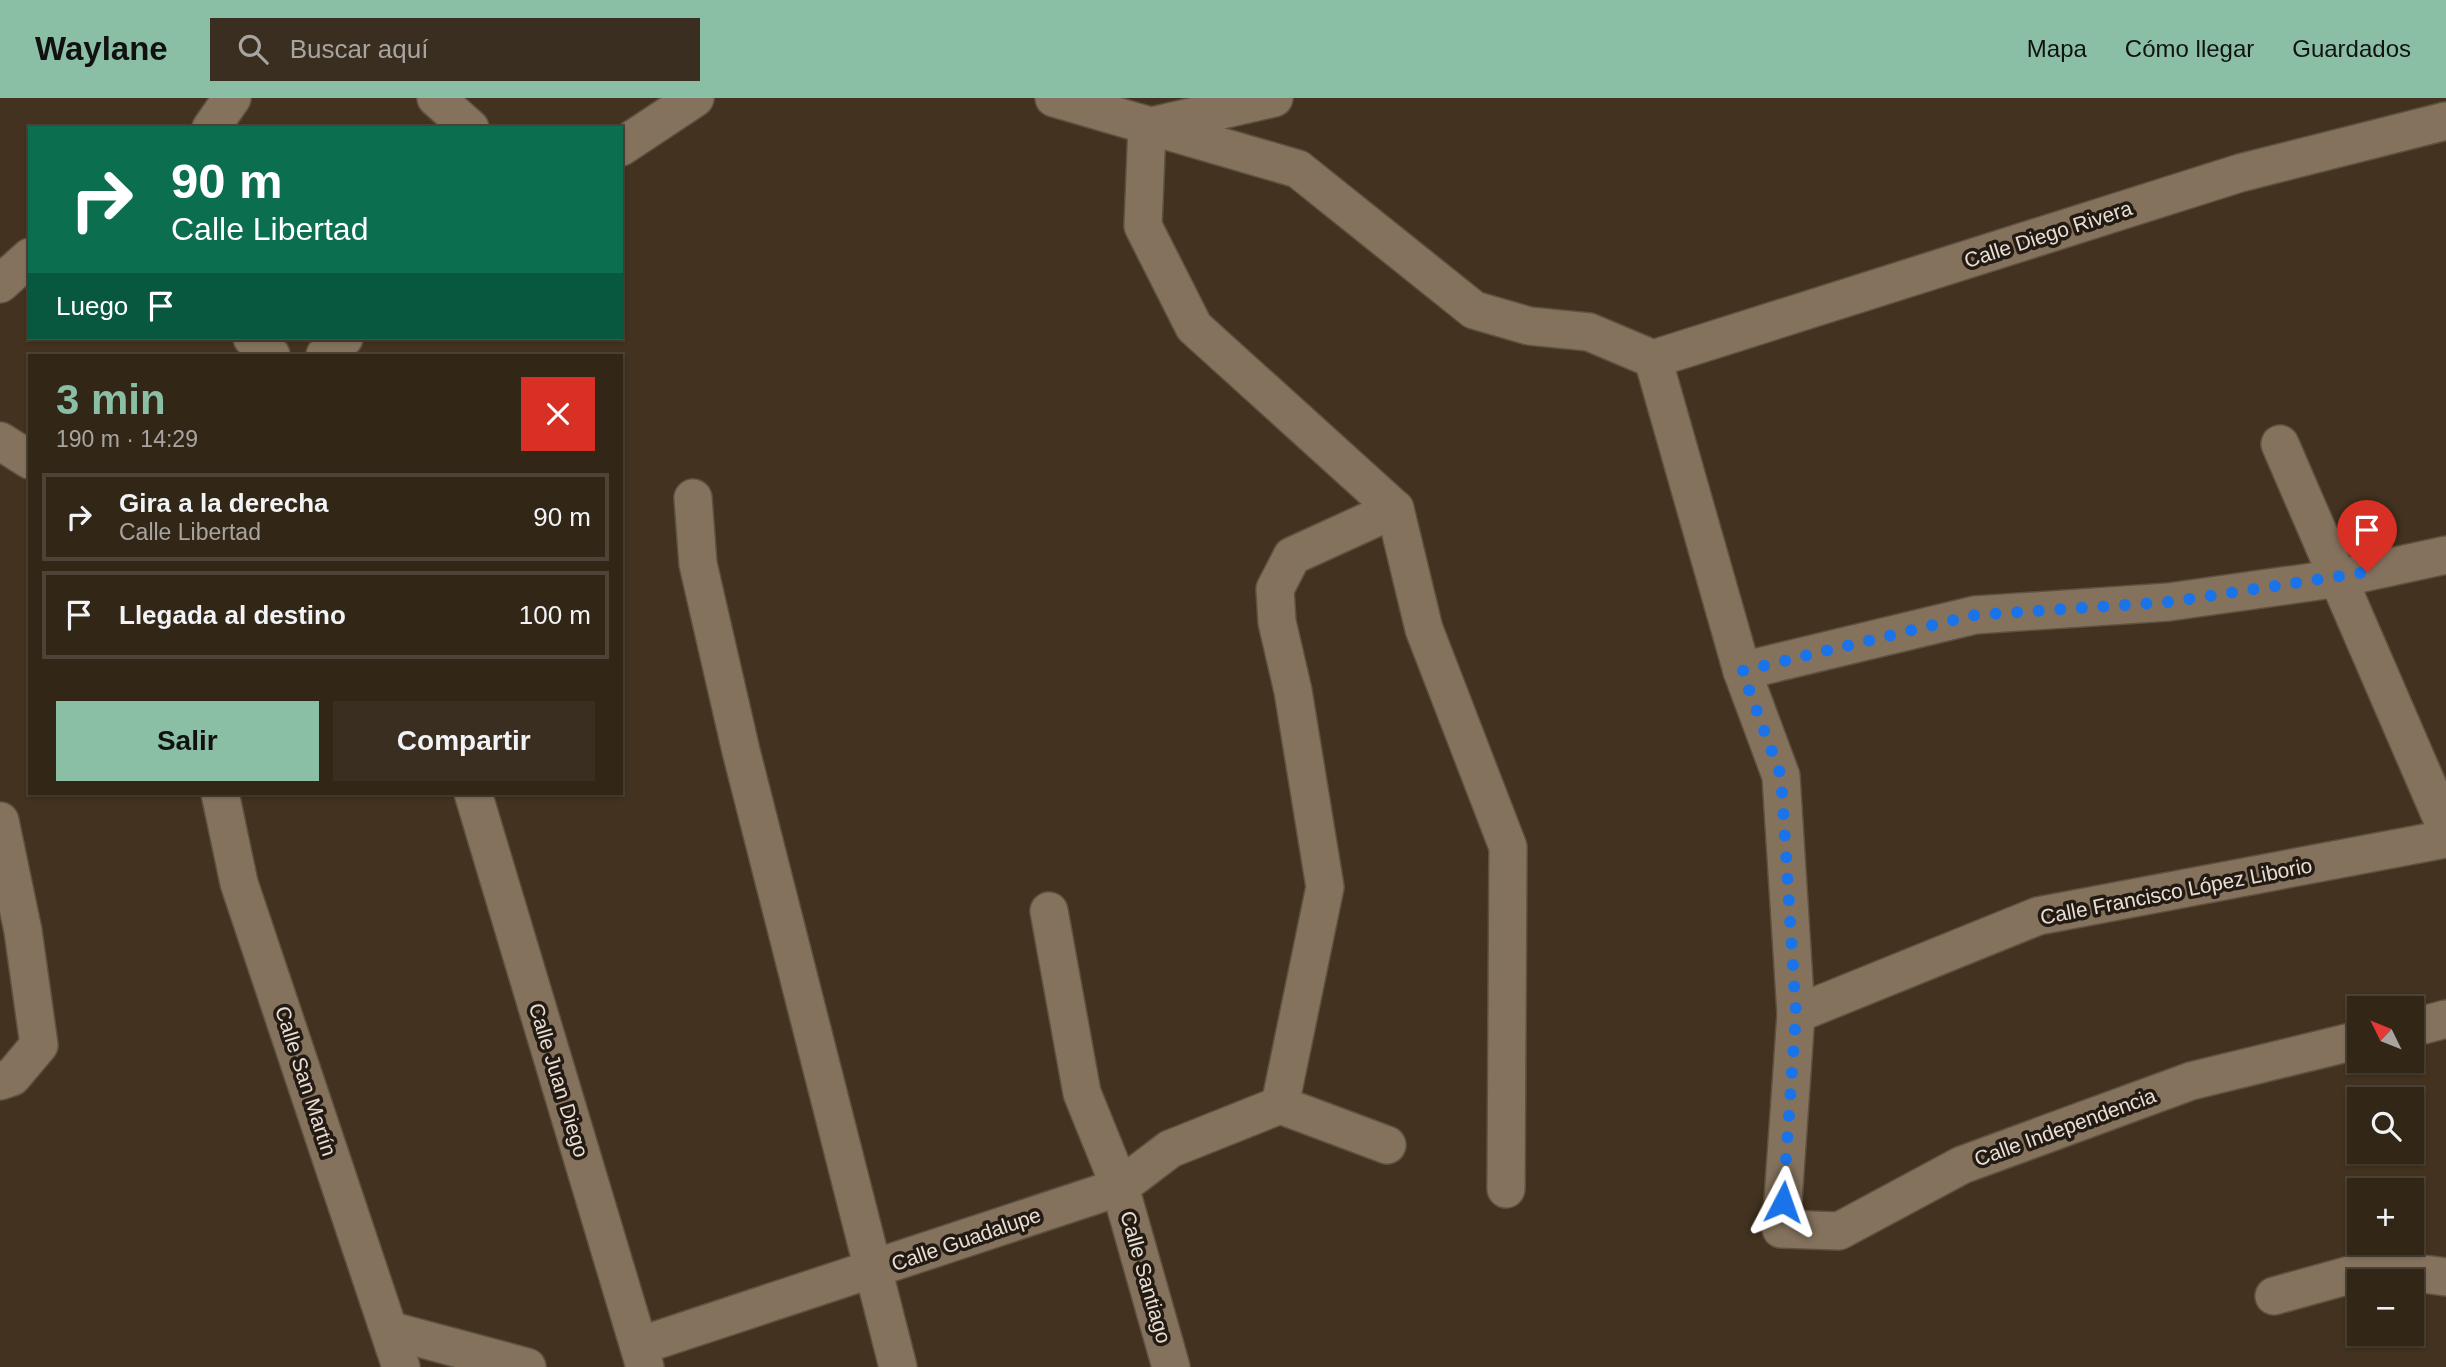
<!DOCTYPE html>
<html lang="es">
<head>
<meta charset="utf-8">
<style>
  body { margin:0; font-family:Helvetica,sans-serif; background:#3a2e20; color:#f1f3f6; height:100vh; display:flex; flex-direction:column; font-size:26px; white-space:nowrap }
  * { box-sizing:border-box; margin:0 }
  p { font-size:23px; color:#a8a5a1 }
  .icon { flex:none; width:38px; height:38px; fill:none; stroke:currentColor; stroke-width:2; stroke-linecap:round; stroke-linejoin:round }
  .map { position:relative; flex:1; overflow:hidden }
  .side { position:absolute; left:28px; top:256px; width:595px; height:441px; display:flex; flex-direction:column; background:#322617; border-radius:0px; box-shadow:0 2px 5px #0004,0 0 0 2px #4d4336 }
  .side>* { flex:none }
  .top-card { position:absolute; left:28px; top:28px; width:595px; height:214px; border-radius:0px; box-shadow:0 2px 5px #0004,0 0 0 2px #4d4336; background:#0b6e4f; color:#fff; overflow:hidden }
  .needle { width:46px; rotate:313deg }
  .tools { position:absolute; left:2347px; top:898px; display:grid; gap:14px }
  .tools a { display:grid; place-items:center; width:77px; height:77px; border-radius:0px; background:#322617; box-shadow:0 2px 5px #0004,0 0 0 2px #4d4336; font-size:35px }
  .pin { position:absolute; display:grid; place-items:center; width:60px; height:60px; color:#fff; margin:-72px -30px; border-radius:50% 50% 50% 0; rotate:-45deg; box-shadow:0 0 7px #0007 }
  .pin .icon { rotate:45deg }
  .me { position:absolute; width:77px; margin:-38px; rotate:4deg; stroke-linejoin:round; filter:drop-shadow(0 0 5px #0008) }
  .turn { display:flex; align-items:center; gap:24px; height:147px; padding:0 28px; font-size:32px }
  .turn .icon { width:91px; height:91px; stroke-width:2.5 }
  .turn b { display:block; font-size:49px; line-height:60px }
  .then { display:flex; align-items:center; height:66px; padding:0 28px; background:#0003; gap:14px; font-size:26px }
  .round { display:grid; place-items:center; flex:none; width:74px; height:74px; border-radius:0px; background:#3a2e20 }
  .summary { display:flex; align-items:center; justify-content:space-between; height:119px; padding:0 28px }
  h1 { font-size:42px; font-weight:700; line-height:52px; color:#8abfa5 }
  .primary-button { display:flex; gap:14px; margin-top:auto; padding:14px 28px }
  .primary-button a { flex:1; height:80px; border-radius:0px; background:#8abfa5; color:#111; font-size:28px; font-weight:700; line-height:80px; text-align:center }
  .primary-button a+a { background:#3a2e20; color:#f1f3f6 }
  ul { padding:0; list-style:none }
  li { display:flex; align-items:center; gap:21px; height:88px; margin:0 14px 10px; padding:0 14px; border:4px solid #4d4336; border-radius:0px }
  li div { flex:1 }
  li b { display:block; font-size:26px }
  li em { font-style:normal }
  header { display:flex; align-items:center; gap:42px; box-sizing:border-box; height:98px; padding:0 35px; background:#8abfa5; color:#111 }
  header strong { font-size:33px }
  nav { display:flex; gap:38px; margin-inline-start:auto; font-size:24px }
  .search { width:490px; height:63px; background:#3a2e20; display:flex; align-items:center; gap:18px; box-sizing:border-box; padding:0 24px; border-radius:0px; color:#a8a5a1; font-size:26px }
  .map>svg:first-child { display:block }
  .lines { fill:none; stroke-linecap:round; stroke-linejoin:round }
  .minor-casing { stroke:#5e5140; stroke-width:40 }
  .minor { stroke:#84725d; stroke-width:37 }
  .route { stroke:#1a73e8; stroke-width:12; stroke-dasharray:0 21.6 }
  .labels { text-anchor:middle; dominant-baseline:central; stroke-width:7; stroke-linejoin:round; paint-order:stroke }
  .street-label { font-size:21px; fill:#e8ded3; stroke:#231b13 }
</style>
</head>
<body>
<header>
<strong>Waylane</strong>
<div class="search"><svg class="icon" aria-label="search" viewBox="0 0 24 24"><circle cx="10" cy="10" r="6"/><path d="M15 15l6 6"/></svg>Buscar aquí</div>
<nav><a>Mapa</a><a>Cómo llegar</a><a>Guardados</a></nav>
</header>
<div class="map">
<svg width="2446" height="1269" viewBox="0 0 2446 1269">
  <rect width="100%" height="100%" fill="#42321f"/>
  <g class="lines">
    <defs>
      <g id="minor">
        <polyline points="436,0 470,30"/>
        <polyline points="1054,0 1298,71 1474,212 1529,228 1589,234 1653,261"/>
        <polyline points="1274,0 1147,29 1143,128 1194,229 1395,411 1424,531 1508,749 1506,1091"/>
        <polyline points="211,30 232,0"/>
        <polyline points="621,49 695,0"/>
        <polyline points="0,186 30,159"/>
        <polyline points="252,240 271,257"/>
        <polyline points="325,257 344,240"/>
        <polyline points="1653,261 1742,573 1781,678 1796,916 1781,1131 1839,1133 1962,1067 2191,983 2359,942"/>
        <polyline points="1653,261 2240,75 2446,23"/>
        <polyline points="0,343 30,362"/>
        <polyline points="2280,346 2446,730"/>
        <polyline points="693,400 698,466 741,653 898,1269"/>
        <polyline points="1742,573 1975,517 2169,504 2340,480 2446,457"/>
        <polyline points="220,695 239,785 401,1269"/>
        <polyline points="473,695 645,1269"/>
        <polyline points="0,723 23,833 39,947 12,979 0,983"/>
        <polyline points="1049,813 1082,995 1120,1089 1171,1269"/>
        <polyline points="1796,916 2038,818 2446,741"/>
        <polyline points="2412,930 2446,921"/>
        <polyline points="1280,1007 1325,789 1293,593 1277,524 1275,491 1292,458 1395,411"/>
        <polyline points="1280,1007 1387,1047"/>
        <polyline points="2274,1198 2375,1170 2446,1179"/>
        <polyline points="389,1232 527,1269"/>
        <polyline points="639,1248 1120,1089 1170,1051 1280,1007"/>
      </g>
    </defs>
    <!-- minor casing -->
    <use href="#minor" class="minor-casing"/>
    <!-- minor -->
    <use href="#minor" class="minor"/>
  </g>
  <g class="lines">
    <!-- route -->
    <polyline class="route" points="1783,1104 1796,916 1781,678 1742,573 1975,517 2169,504 2367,474"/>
  </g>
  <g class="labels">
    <!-- street labels -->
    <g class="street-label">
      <text transform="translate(2048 136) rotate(-18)">Calle Diego Rivera</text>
      <text transform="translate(2176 793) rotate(-11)">Calle Francisco López Liborio</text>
      <text transform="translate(559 982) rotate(73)">Calle Juan Diego</text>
      <text transform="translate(306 983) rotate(72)">Calle San Martín</text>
      <text transform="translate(2065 1029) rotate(-20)">Calle Independencia</text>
      <text transform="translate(966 1141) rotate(-19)">Calle Guadalupe</text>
      <text transform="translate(1146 1179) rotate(74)">Calle Santiago</text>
    </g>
  </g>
</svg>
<div class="tools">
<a><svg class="needle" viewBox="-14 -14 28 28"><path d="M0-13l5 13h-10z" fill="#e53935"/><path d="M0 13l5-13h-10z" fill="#a8a5a1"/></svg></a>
<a><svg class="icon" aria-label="search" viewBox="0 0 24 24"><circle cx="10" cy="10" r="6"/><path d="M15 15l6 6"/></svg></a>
<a>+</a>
<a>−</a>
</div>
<div class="pin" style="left:2367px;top:474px;background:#d93025"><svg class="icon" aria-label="arrive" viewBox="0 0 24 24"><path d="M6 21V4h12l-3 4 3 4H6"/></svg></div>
<svg class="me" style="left:1783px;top:1104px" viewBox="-20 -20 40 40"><path d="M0-17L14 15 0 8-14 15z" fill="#1a73e8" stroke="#fff" stroke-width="4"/></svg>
<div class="top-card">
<div class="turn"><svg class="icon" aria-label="right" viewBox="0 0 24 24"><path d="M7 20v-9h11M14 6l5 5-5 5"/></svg><div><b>90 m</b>Calle Libertad</div></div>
<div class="then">Luego<svg class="icon" aria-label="arrive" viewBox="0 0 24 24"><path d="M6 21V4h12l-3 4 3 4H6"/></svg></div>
</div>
<section class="side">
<div class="summary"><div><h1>3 min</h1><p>190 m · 14:29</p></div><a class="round" style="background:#d93025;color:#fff"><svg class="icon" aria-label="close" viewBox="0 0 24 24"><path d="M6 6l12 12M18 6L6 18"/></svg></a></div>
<ul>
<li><svg class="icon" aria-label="right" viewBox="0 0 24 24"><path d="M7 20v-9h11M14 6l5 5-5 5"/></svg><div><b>Gira a la derecha</b><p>Calle Libertad</p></div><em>90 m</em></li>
<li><svg class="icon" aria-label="arrive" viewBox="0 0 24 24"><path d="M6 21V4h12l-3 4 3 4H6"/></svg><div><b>Llegada al destino</b></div><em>100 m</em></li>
</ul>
<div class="primary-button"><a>Salir</a><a>Compartir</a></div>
</section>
</div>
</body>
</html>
